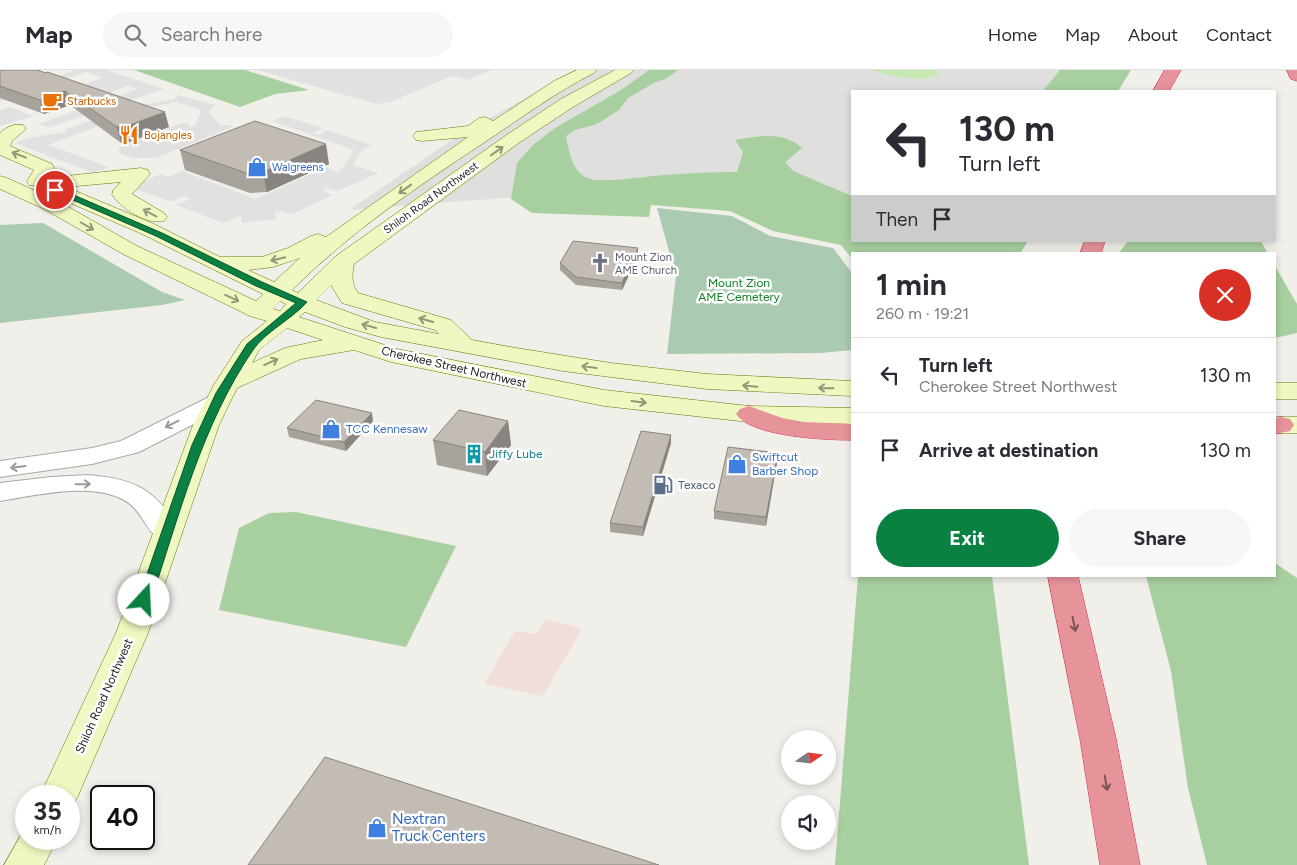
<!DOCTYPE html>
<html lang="en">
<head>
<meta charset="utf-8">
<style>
  body { margin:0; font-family:Figtree,sans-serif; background:#f7f7f7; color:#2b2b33; height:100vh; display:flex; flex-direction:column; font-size:19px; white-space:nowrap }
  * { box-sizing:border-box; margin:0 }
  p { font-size:16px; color:#7c7c81 }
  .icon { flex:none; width:28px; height:28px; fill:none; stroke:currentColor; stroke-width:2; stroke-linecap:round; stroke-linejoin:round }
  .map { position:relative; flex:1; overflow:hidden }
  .side { position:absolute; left:851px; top:182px; width:425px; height:325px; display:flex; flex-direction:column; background:#fff; border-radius:0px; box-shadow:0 2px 8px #0003 }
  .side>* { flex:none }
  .banner { position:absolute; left:851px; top:20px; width:425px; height:152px; border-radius:0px; box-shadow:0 2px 8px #0003; background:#fff; color:#2b2b33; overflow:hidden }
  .needle { width:32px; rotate:76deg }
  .tools { position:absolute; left:781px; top:660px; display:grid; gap:10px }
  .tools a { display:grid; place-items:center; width:55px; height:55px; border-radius:50%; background:#fff; box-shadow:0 2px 8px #0003; font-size:25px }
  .speed { position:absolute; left:15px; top:715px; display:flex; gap:10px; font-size:25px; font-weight:700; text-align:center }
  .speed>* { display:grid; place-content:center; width:65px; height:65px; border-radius:50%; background:#fff; box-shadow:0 2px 8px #0003; line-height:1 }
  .speed small { font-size:12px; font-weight:400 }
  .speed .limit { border:2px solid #111; border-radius:8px; background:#fff; color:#111 }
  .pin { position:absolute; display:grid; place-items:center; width:42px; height:42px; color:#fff; margin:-21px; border:2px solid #fff; border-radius:50%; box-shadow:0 1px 5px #0007 }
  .me { position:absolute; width:55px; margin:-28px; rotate:20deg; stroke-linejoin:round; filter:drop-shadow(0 0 4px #0008) }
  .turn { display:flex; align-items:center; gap:18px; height:105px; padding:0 25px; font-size:22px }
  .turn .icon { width:65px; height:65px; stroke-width:2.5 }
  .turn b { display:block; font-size:35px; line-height:42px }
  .then { display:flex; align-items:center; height:48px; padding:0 25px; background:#0003; gap:10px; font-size:19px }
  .round { display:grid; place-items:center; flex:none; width:52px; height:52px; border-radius:26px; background:#f7f7f7 }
  .overview { display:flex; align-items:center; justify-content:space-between; height:85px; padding:0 25px }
  h1 { font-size:30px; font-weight:700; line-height:38px }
  .primary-button { display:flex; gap:10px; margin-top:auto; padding:10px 25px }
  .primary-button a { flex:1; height:58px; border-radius:30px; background:#0b8043; color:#fff; font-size:20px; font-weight:700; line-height:58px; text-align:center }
  .primary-button a+a { background:#f7f7f7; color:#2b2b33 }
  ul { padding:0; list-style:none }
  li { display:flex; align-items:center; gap:15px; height:75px; padding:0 25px; border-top:1px solid #e1e1e2 }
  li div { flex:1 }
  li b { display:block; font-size:19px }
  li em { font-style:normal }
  header { display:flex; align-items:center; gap:30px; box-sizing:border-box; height:70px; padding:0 25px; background:#fff; border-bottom:1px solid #e1e1e2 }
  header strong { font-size:24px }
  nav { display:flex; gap:28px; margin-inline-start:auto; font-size:18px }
  .search { width:350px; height:45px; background:#f7f7f7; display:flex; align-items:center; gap:12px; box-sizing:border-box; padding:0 18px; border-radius:28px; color:#7c7c81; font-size:19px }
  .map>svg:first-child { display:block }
  .residential { fill:#dfdfde }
  .commercial { fill:#f1ddd9 }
  .grass { fill:#c6e9b1 }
  .forest { fill:#a8cf9f }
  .cemetery { fill:#aacab2 }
  .parking { fill:#e1e1e1 }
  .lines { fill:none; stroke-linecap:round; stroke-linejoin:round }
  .street-casing { stroke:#a8a8a8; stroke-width:2 }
  .secondary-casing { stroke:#607908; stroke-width:1 }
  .highway-casing { stroke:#d72e55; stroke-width:1 }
  .street { fill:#fff; fill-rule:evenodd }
  .secondary { fill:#eff8c0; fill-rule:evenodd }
  .highway { fill:#e6939a; fill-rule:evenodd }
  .wall { fill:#a7a29c }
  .shaded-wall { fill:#88847f }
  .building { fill:#c2bcb5; stroke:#88847f }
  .oneway { stroke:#929778 }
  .oneway2 { stroke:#9b9b9b }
  .oneway3 { stroke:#7a5457 }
  .route { fill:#0b8043; stroke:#07532c }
  .labels { text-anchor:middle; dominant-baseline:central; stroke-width:5; stroke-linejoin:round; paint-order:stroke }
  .far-food-label { font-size:11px; fill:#c56008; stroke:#fff; text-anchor:start }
  .far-shop-label { font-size:11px; fill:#366cbe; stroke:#fff; text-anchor:start }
  .far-street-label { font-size:11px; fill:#212121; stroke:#fff }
  .far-worship-label { font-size:11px; fill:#5b616d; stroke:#fff; text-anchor:start }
  .park-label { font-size:12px; fill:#0f8025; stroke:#fff }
  .street-label { font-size:12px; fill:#212121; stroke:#fff }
  .shop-label { font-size:12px; fill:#366cbe; stroke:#fff; text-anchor:start }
  .culture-label { font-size:12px; fill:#0d838f; stroke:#fff; text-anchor:start }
  .service-label { font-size:12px; fill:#4e5e75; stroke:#fff; text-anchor:start }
  .near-shop-label { font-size:15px; fill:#366cbe; stroke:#fff; text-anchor:start }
</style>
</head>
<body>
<header>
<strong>Map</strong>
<div class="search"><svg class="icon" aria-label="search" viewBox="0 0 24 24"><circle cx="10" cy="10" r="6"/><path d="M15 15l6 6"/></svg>Search here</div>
<nav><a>Home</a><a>Map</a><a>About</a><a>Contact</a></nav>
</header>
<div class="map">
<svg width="1297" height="795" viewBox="0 0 1297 795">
  <rect width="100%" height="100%" fill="#f1efe9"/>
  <!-- residential -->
  <polygon class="residential" points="577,0 1086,0 1069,21 852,21 852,136 763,108 349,140 464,62"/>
  <!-- commercial -->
  <polygon class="commercial" points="546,549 582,559 543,626 484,614 515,561 536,564"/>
  <!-- grass -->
  <path class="grass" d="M871 0H936L939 4C927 14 886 5 871 0Z"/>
  <!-- forest -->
  <g class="forest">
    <polygon points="134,0 245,0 309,20 275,24 240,37"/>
    <path d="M649 0H678L666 9 654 13 628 28 619 40 597 54 575 60 566 66C569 82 572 102 588 108 600 114 649 106 664 105 689 103 713 102 737 102L743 82 735 70C759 66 783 61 802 78L785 92 793 101 852 126V171H1028L1020 184H852V189L841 175 773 161 730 141 651 135 649 147 532 143 511 129 517 93 533 75 555 58 621 20Z"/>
    <polygon points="1060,0 1131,0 1118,21 1043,21"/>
    <polygon points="1128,171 1261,171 1268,184 1118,184"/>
    <polygon points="1275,196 1297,234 1297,263 1275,268"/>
    <polygon points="296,442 456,476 406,577 219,540 239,458 269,443"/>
    <polygon points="1275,493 1297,508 1297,795 1207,795 1188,718 1171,601 1146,506 1275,506"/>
    <polygon points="858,506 992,506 1029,795 835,795"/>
  </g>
  <!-- cemetery -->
  <g class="cemetery">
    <polygon points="657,138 732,146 770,166 833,178 852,203 852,280 821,283 667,284 676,206"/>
    <polygon points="43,153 162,222 185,230 162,235 0,253 0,155"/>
  </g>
  <!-- parking -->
  <g class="parking">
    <polygon points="76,0 106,0 164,19 50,57 38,54 138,19 128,16 94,28 70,19 102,8 86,2 0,31 0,25"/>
    <polygon points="257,0 492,0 468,10 452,6 390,32 376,34"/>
    <polygon points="178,25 215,35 208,42 220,55 232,55 230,58 156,88 134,88 120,84 119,77 180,54 188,53 190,57 195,56 201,40 176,32 147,38 48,75 109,97 93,103 15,73 28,68 65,62 67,59 129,37 174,29"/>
    <polygon points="10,37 33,46 0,56 0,40"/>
    <polygon points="284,46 324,58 312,63 318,65 328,60 372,75 362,80 353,95 378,103 338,121 328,118 323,120 332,125 291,145 279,141 274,142 276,149 242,153 241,146 223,153 176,135 190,129 184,126 171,132 130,117 161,104 168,107 182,101 256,129 326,97 337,102 342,98 354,80 272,51"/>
  </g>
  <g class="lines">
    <defs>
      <g id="street">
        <polygon points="216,326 225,328 228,333 225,338 139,382 92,394 0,407 0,391 92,378 121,371 207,328"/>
        <path d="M88 405C139 409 156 421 182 463L178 470C147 478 148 443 124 430 91 412 37 425 0 431V413L51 407Z"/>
      </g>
      <g id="secondary">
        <path d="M577 0H597L594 3C556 22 521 48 485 72 418 116 349 163 292 220L298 223 336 186 508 64 561 29 615 0H634L631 3 573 37 520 72 354 194C352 204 351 214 358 223L451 250 472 270 516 278 611 293 707 304 852 311V326L707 319 563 301 381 267 345 257 305 242 299 247 397 279 604 320 749 336 852 338V354L749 352 604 336 391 292 354 280 301 289 237 318 219 355 148 563 78 726 72 737 69 738V726H40L116 563 193 355 215 313 242 271 267 251 250 246 123 184 44 139 0 119V106L7 108 58 131 137 176 256 231 263 224 140 163 42 121 37 116 29 115 27 111 34 100 0 85V63C7 57 14 53 23 55L26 59 13 70 10 76 52 94 54 98 47 108 141 98 148 100 150 104 132 124 164 143 167 147 164 151C147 155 122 139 112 125L113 120 121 112 66 117 154 154 220 187H262L288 178 311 166 318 164 326 167 468 67 422 71 416 70 413 66 416 62 468 56 479 48 485 47 493 51 554 11ZM300 188 274 212 248 200 273 197ZM331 215 342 233 435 260 439 264 375 252 316 230ZM280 231 286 234 280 241 273 239ZM287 258 323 270 285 278 252 293 259 280Z"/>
        <rect x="1275" y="313" width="22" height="16"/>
        <rect x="1275" y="347" width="22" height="16"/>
        <polygon points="26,756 26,769 57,769 44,795 4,795"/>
      </g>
      <g id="highway">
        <polygon points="1165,0 1181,0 1169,21 1153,21"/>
        <polygon points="1287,0 1297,0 1297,11 1291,9"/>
        <polygon points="1085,171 1105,171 1101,184 1080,184"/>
        <path d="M749 336 782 348 804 352 852 354V370C826 370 752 367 736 344L740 339Z"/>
        <polygon points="1281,347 1290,349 1294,355 1290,361 1275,364 1275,348"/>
        <polygon points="1048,506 1078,506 1116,669 1140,795 1100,795 1080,669"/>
      </g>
    </defs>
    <!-- street casing -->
    <use href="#street" class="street-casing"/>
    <!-- secondary casing -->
    <use href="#secondary" class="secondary-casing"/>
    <!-- highway casing -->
    <use href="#highway" class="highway-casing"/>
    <!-- street -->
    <use href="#street" class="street"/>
    <!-- secondary -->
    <use href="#secondary" class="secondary"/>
    <!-- highway -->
    <use href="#highway" class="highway"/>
  </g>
  <!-- wall -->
  <g class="wall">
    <polygon points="0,0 37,0 169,57 129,72 126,71 121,73 70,35 44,44 0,28"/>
    <polygon points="180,80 329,94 267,122 250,123 185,100"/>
    <polygon points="638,186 622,220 576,215 560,200 560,193"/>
    <polygon points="373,351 346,381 289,367 287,358"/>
    <polygon points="508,351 511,375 487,406 437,395 433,370"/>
    <polygon points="671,373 643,466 610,462 610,453"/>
    <polygon points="778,383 777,392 766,456 714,449 714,441"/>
  </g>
  <!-- shaded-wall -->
  <g class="shaded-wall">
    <polygon points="65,21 70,35 44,44 40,30"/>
    <polygon points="165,42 169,57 129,72 124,57"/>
    <polygon points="122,55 126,71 121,73 117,57"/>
    <polygon points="326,74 329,94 267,122 263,102"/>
    <polygon points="638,178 638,186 622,220 622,213"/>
    <polygon points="372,343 373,351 346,381 344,372"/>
    <polygon points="508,351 511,375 487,406 485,382"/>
    <polygon points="671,365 671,373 643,466 643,457"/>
    <polygon points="778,383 777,392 766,456 766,447"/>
  </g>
  <!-- building -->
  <g class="building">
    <polygon points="0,0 37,0 46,3 47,2 165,42 124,57 122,55 117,57 65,21 40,30 0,16"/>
    <polygon points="255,51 326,74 263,102 246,103 180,80"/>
    <polygon points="573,171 638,178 622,213 576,207 560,193"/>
    <polygon points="316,330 372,343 344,372 287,358"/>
    <polygon points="459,340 508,351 485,382 433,370"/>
    <polygon points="641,361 671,365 643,457 610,453"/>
    <polygon points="728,377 778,383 766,447 714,441"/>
    <polygon points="325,687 659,795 248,795"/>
  </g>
  <!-- one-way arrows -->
  <defs><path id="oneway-shaft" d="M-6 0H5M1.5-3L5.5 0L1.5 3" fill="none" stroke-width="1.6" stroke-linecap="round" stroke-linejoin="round" transform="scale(1.25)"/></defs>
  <g class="oneway">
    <use href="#oneway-shaft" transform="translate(497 81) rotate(-36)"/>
    <use href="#oneway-shaft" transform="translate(19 85) rotate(-159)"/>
    <use href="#oneway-shaft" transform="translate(405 119) rotate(144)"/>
    <use href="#oneway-shaft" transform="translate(150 143) rotate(-152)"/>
    <use href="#oneway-shaft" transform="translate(87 156) rotate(30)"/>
    <use href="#oneway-shaft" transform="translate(278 189) rotate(166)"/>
    <use href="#oneway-shaft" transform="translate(232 228) rotate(25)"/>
    <use href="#oneway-shaft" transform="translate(426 250) rotate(-164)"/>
    <use href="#oneway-shaft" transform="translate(369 256) rotate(-165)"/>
    <use href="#oneway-shaft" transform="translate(271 292) rotate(-24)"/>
    <use href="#oneway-shaft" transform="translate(589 297) rotate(-172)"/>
    <use href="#oneway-shaft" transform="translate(750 316) rotate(-175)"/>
    <use href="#oneway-shaft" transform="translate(826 318) rotate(-179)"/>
    <use href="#oneway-shaft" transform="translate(639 332) rotate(7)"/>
  </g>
  <g class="oneway2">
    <use href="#oneway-shaft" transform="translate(172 354) rotate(154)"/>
    <use href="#oneway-shaft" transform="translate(18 397) rotate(173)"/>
    <use href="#oneway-shaft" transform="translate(83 414) rotate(-1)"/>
  </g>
  <g class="oneway3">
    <use href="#oneway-shaft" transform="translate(1074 554) rotate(78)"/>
    <use href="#oneway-shaft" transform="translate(1106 713) rotate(80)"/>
  </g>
  <!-- route -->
  <path class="route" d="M55 117 162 163 262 212 307 232C292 249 265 262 253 280 202 354 179 446 151 530L149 533H140L138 530 192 375 216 323 247 274 296 233 256 216 156 166 52 121 51 120Z"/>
  <!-- icons -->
  <defs>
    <symbol id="cafe-bare" viewBox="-9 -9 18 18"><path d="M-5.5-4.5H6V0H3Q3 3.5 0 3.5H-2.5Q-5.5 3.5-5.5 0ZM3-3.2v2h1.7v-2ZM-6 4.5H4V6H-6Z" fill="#e8710a" stroke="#fff" stroke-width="2.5" paint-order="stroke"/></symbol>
    <symbol id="restaurant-bare" viewBox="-9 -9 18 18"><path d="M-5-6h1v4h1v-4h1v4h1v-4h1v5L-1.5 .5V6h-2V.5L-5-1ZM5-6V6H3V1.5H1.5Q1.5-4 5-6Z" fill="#e8710a" stroke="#fff" stroke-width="2.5" paint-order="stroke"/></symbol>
    <symbol id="shop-bare" viewBox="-9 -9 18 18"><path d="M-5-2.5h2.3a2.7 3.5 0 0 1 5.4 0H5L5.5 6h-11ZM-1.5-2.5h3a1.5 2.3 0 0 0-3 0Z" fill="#3f7fe0" stroke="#fff" stroke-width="2.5" paint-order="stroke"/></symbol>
    <symbol id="church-bare" viewBox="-9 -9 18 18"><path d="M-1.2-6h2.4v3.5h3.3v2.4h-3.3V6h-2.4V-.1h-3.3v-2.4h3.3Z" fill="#6b7280" stroke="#fff" stroke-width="2.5" paint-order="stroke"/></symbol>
    <symbol id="building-bare" viewBox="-9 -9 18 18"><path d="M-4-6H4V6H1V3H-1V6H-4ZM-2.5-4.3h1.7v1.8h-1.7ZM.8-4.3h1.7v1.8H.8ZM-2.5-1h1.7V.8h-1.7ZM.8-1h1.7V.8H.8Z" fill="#0f9aa8" stroke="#fff" stroke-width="2.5" paint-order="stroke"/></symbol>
    <symbol id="fuel-bare" viewBox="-9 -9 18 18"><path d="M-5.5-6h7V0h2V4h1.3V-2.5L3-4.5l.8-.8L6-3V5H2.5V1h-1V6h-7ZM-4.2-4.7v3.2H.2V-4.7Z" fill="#5c6f8a" stroke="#fff" stroke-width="2.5" paint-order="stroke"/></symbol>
  </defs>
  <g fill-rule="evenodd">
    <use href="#cafe-bare" x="38" y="17" width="28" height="28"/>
    <use href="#restaurant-bare" x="115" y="51" width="28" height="28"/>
    <use href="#shop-bare" x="243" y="83" width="28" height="28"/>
    <use href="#church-bare" x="586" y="179" width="28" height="28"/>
    <use href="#shop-bare" x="317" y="345" width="28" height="28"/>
    <use href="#building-bare" x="460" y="370" width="28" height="28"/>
    <use href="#shop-bare" x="723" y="380" width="28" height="28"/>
    <use href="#fuel-bare" x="649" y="401" width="28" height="28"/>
    <use href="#shop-bare" x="363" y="744" width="28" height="28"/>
  </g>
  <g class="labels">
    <!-- far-food labels -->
    <g class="far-food-label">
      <text x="67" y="31">Starbucks</text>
      <text x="144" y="65">Bojangles</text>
    </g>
    <!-- far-shop labels -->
    <g class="far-shop-label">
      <text x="272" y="97">Walgreens</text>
    </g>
    <!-- far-street labels -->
    <g class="far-street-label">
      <text transform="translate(431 128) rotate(-36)">Shiloh Road Northwest</text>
    </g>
    <!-- far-worship labels -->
    <g class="far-worship-label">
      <text x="615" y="187">Mount Zion<tspan x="615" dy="13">AME Church</tspan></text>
    </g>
    <!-- park labels -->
    <g class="park-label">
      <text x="739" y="213">Mount Zion<tspan x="739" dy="14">AME Cemetery</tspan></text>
    </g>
    <!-- street labels -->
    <g class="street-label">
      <text transform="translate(454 297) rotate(13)">Cherokee Street Northwest</text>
      <text transform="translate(104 626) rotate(-66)">Shiloh Road Northwest</text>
    </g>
    <!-- shop labels -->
    <g class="shop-label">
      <text x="346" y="359">TCC Kennesaw</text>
      <text x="752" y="387">Swiftcut<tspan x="752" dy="14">Barber Shop</tspan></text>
    </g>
    <!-- culture labels -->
    <g class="culture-label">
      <text x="489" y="384">Jiffy Lube</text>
    </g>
    <!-- service labels -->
    <g class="service-label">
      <text x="678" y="415">Texaco</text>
    </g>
    <!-- near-shop labels -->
    <g class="near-shop-label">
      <text x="392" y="749">Nextran<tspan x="392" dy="17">Truck Centers</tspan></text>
    </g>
  </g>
</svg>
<div class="tools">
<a><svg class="needle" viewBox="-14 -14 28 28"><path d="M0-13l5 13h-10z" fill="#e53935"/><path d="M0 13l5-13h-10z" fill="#7c7c81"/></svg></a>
<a><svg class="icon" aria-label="sound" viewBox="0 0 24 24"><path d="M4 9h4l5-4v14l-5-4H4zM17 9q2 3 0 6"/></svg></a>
</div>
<div class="speed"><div>35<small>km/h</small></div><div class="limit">40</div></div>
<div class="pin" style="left:55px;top:120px;background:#d93025"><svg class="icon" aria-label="arrive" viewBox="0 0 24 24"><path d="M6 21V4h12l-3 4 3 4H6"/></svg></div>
<svg class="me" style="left:144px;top:530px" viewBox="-20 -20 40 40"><circle r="19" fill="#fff"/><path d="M0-13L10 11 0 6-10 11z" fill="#0b8043"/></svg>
<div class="banner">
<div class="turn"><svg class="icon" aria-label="left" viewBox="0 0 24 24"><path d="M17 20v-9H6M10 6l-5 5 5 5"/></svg><div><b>130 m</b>Turn left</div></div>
<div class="then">Then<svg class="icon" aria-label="arrive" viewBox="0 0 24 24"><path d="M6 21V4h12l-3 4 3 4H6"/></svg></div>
</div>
<section class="side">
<div class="overview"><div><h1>1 min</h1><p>260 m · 19:21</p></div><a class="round" style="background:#d93025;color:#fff"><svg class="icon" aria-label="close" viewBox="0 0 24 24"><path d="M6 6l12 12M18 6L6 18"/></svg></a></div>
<ul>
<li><svg class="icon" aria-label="left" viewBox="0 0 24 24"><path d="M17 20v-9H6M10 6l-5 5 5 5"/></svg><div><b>Turn left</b><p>Cherokee Street Northwest</p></div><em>130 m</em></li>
<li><svg class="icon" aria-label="arrive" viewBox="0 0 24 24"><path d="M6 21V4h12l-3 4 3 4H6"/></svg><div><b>Arrive at destination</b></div><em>130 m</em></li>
</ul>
<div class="primary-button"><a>Exit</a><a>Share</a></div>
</section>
</div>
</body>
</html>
